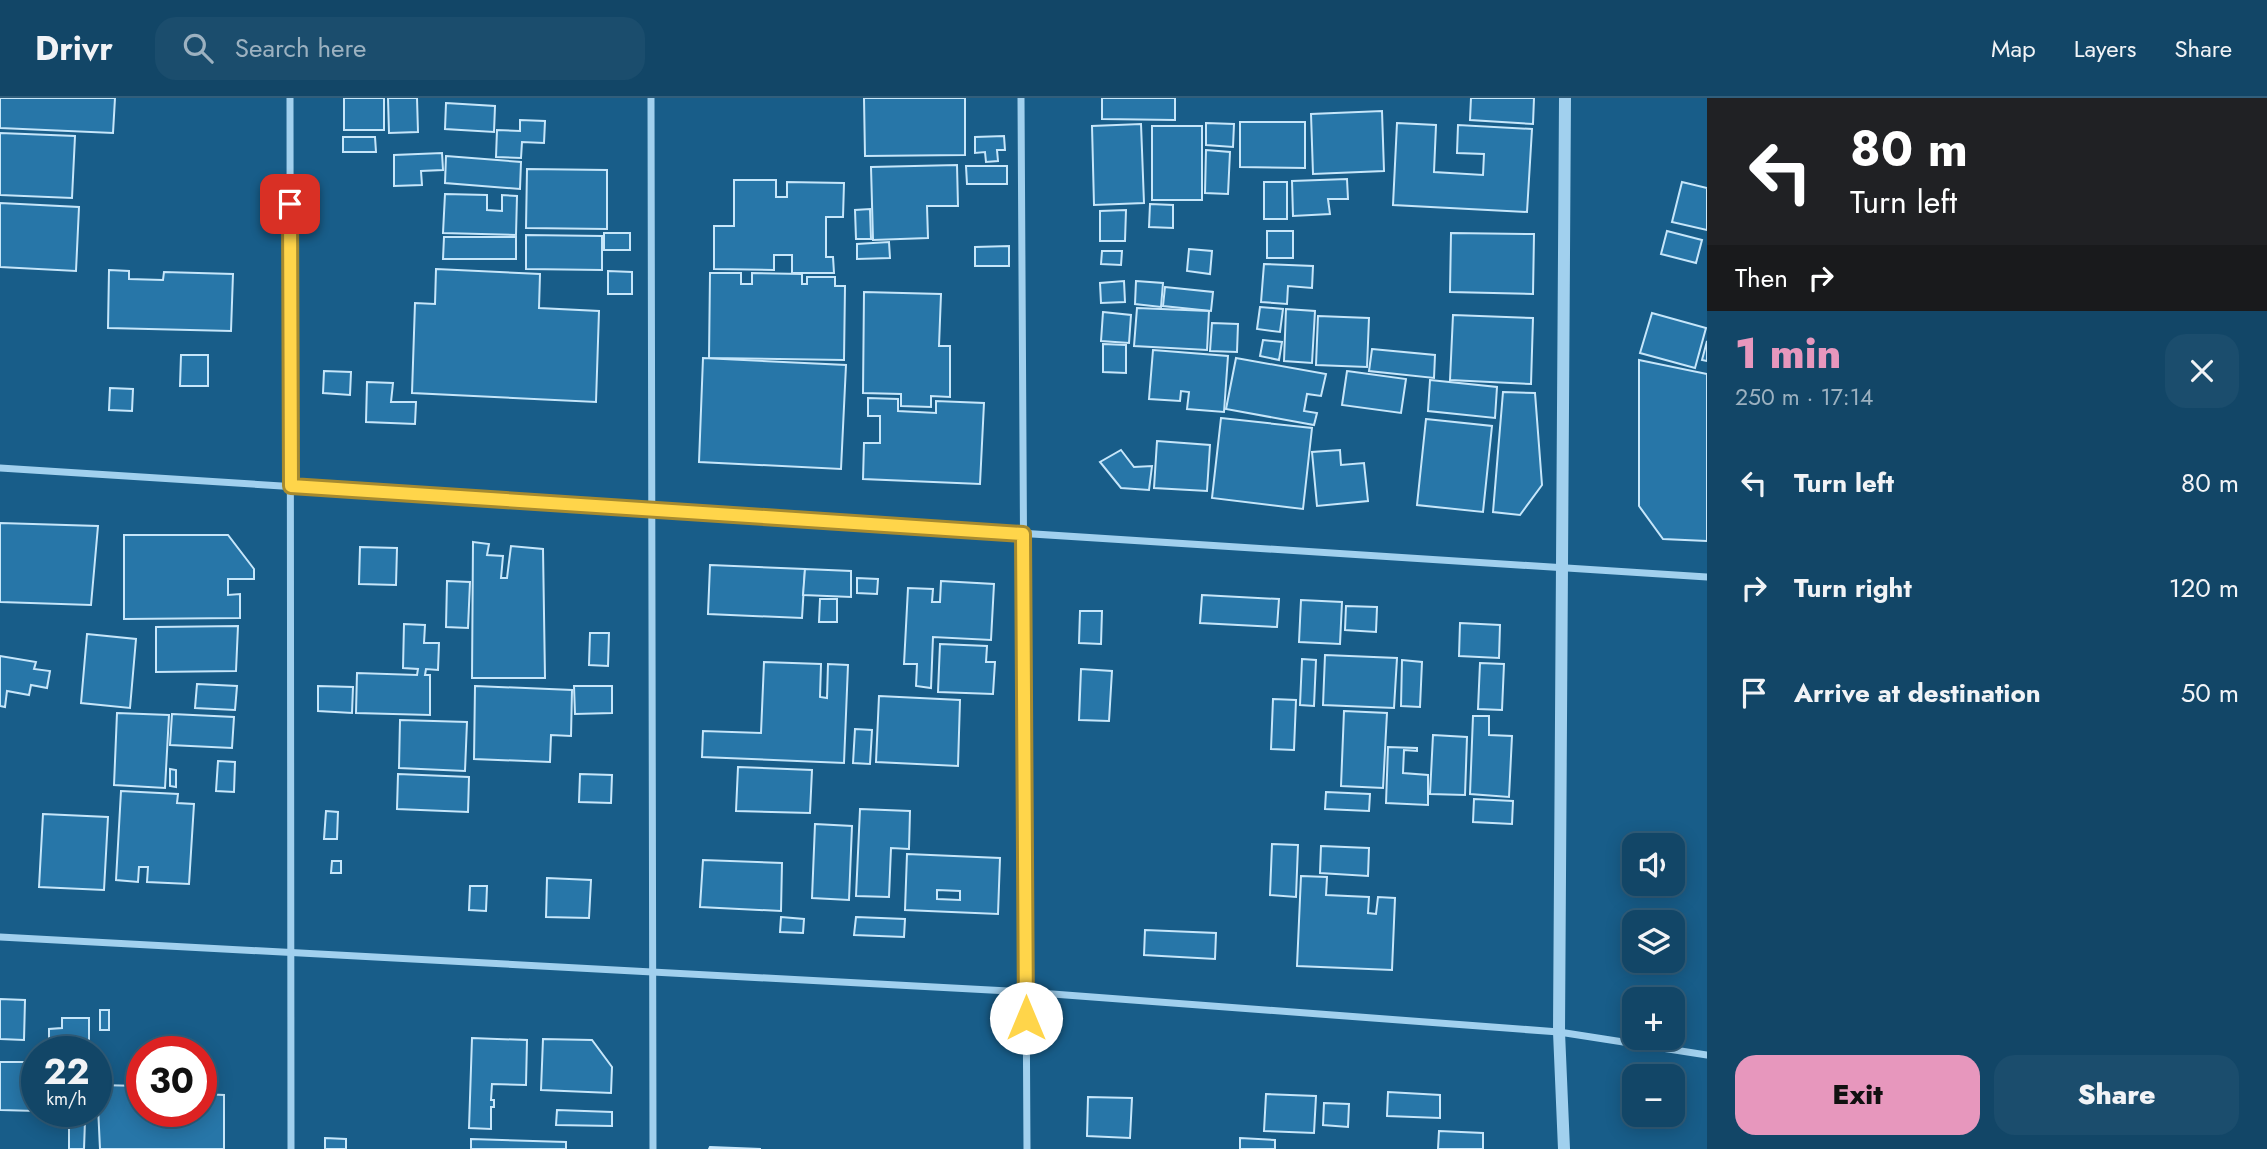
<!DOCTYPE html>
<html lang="en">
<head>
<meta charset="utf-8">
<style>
  body { margin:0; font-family:Jost,sans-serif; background:#1b4d6d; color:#f1f3f6; height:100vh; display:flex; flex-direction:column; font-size:26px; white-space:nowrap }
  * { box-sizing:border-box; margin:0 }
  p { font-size:23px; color:#9cb1c0 }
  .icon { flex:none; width:38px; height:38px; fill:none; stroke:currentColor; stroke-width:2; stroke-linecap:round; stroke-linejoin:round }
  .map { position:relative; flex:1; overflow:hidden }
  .details { display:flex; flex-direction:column; background:#124667; width:560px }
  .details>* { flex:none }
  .guide { background:#202124; color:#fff; overflow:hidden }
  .tools { position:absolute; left:1622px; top:735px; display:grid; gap:14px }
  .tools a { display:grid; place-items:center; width:63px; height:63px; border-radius:14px; background:#124667; box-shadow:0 4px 18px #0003,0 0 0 2px #315e7b; font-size:35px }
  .speed { position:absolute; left:21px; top:938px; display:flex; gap:14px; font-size:35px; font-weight:700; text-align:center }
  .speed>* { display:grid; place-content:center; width:91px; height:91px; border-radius:50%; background:#124667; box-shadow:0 4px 18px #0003,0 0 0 2px #315e7b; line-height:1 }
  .speed small { font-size:18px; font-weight:400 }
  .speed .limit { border:10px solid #d22; background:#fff; color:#111 }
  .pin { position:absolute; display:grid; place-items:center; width:60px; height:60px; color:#fff; margin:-30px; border-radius:14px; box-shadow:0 4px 10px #0006 }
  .me { position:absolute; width:77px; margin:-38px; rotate:0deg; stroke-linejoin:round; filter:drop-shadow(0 0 5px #0008) }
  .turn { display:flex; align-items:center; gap:24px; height:147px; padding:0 28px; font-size:32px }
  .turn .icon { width:91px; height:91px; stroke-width:2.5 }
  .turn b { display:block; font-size:49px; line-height:60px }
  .then { display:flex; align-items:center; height:66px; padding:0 28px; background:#0003; gap:14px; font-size:26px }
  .round { display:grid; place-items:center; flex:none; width:74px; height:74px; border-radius:21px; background:#1b4d6d }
  .summary { display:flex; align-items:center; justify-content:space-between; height:119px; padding:0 28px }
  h1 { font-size:42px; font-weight:800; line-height:52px; color:#e797bd }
  .action { display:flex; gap:14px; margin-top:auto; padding:14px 28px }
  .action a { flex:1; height:80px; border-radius:21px; background:#e797bd; color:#111; font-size:28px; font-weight:800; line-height:80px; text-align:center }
  .action a+a { background:#1b4d6d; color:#f1f3f6 }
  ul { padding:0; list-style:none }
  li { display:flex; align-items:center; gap:21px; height:105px; padding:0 28px }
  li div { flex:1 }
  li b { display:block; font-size:26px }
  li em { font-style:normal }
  header { display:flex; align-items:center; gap:42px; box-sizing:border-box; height:98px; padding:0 35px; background:#124667; border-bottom:2px solid #315e7b }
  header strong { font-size:33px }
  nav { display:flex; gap:38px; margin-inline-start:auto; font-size:24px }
  .search { width:490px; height:63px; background:#1b4d6d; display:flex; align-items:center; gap:18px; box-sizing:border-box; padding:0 24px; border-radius:21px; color:#9cb1c0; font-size:26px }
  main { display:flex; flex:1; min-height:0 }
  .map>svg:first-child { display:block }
  .building { fill:#2776a8; stroke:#c6e6fa; stroke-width:2; fill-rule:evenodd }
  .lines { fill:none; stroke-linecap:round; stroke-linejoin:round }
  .minor { stroke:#a1d0ee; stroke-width:7 }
  .tertiary { stroke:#a1d0ee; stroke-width:12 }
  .route-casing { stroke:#a68a30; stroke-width:18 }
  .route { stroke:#ffd54a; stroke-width:12 }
</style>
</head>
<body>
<header>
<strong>Drivr</strong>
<div class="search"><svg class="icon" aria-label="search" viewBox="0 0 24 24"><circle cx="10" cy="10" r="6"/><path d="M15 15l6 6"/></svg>Search here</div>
<nav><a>Map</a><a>Layers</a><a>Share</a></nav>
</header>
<main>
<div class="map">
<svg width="1707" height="1051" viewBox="0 0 1707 1051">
  <rect width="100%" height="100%" fill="#185d89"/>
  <!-- building -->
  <g class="building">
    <polygon points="0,0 115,0 113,35 0,30"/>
    <rect x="344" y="0" width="40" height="32"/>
    <polygon points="388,0 417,0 418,34 389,35"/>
    <polygon points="864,0 965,0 965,57 865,58"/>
    <polygon points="1102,0 1175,0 1175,22 1102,21"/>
    <polygon points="1471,0 1534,0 1533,26 1470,22"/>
    <polygon points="446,5 495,8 494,34 445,31"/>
    <polygon points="1382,13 1384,73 1313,76 1311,16"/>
    <polygon points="520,22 545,23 544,45 522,44 521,60 496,59 497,32 520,33"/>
    <polygon points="1240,24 1305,24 1305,70 1240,69"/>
    <polygon points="1206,25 1234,26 1233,49 1206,47"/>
    <polygon points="1397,25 1436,27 1434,74 1483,77 1484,56 1457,55 1458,27 1532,31 1527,114 1393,107"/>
    <polygon points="1141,26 1144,105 1094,107 1092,28"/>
    <rect x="1152" y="28" width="50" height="74"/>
    <polygon points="0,35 75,38 72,100 0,97"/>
    <polygon points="1004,38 1005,52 997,52 998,63 986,64 985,54 975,55 975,39"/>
    <polygon points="343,39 375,39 376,54 343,54"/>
    <polygon points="1206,52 1230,54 1228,96 1205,95"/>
    <polygon points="442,55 443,72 421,73 422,87 394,88 394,57"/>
    <polygon points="446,58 521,64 520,91 445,85"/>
    <polygon points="957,67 958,108 927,108 928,140 873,142 871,69"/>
    <polygon points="966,68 1007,68 1007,86 967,86"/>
    <polygon points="527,71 607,72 607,131 526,130"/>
    <polygon points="1347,81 1348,101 1328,101 1330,116 1293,118 1292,83"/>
    <polygon points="734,82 776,82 776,99 787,99 787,84 844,85 843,119 826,119 826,159 833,159 834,175 792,175 792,157 774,157 774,172 714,171 714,128 734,128"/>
    <rect x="1264" y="84" width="23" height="37"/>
    <polygon points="1682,84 1707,90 1707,132 1672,124"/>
    <polygon points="445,96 487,97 487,112 502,113 502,97 517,98 516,137 443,135"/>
    <polygon points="0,105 79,109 76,173 0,169"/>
    <polygon points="1150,106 1173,107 1173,130 1149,129"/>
    <polygon points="870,111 871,141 856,141 855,112"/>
    <polygon points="1126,112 1125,143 1100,143 1100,113"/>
    <rect x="1267" y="133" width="26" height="27"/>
    <polygon points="1667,133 1702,142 1696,165 1661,156"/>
    <rect x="604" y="135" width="26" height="17"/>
    <polygon points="1451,135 1534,136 1533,196 1450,194"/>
    <polygon points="526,137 602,138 602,172 526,171"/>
    <polygon points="444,139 516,139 516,161 443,161"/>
    <polygon points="889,144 890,160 857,161 857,146"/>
    <polygon points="1009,148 1009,168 975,168 975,149"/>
    <polygon points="1189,151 1212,153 1210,176 1187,173"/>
    <polygon points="1102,153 1122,153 1121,167 1101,166"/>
    <polygon points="1264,166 1313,168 1312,190 1288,188 1287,206 1261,204"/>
    <polygon points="436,171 540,176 539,210 599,213 596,304 412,295 415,205 435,206"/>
    <polygon points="109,172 129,173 129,181 163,182 164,174 233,176 231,233 108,230"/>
    <polygon points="608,173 632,174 632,196 608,196"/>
    <polygon points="710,175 741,175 741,186 752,186 752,175 802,176 802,186 807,186 807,179 835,179 835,188 845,188 844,262 709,260"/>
    <polygon points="1124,183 1125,204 1101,205 1100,185"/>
    <polygon points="1136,183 1163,185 1161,209 1135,206"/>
    <polygon points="1165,189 1213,194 1211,213 1163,208"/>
    <polygon points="864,194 941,196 939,248 950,248 950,299 931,298 931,309 901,308 901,296 863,295"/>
    <polygon points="1260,209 1283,211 1280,234 1257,231"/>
    <polygon points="1137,210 1209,213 1207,252 1134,248"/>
    <polygon points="1286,211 1315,213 1312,265 1284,263"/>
    <polygon points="1103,214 1131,217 1129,245 1101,243"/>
    <polygon points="1652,215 1706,230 1695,270 1640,255"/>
    <polygon points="1453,217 1533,220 1531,286 1450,282"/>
    <polygon points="1318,218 1369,220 1367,269 1316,267"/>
    <polygon points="1212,225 1238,226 1237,254 1210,253"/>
    <polygon points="1263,242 1282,244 1279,262 1260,258"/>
    <polygon points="1707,243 1707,263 1702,262"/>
    <polygon points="1103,246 1126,247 1126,275 1103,274"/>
    <polygon points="1372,251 1435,257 1434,280 1369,273"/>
    <polygon points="1153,252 1228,258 1224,314 1187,311 1189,294 1181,293 1180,303 1149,301"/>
    <polygon points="181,257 208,257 208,288 180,288"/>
    <polygon points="703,260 846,267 841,371 699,364"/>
    <polygon points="1236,260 1326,276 1321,298 1307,296 1304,313 1317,315 1314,327 1226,311"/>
    <polygon points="1639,262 1707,276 1707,443 1663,441 1639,408"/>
    <polygon points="324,273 351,274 350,297 323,295"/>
    <polygon points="1347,273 1406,281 1401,315 1342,307"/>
    <polygon points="1430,282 1497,289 1495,320 1428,313"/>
    <polygon points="367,284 393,285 391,304 416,304 415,326 366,324"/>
    <polygon points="110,290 133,291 132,313 109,312"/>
    <polygon points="1503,294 1535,295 1542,387 1520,417 1493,414"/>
    <polygon points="868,300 898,301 898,313 936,315 936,303 984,305 980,386 863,381 864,345 880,345 880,318 868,318"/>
    <polygon points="1221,320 1312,330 1303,411 1212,400"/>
    <polygon points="1426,321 1492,328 1483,414 1417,407"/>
    <polygon points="1157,343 1210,347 1207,393 1154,390"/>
    <polygon points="1121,352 1134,369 1152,368 1149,392 1121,390 1100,364"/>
    <polygon points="1340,352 1341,367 1364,365 1368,403 1317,408 1312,354"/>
    <polygon points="0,425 98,428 91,507 0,504"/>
    <polygon points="124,437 228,437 254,471 254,481 228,481 228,497 240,496 240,520 124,521"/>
    <polygon points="473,444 489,446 487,457 503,458 501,480 507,480 511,448 543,451 545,580 472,580"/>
    <polygon points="360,449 397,450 396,487 359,486"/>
    <polygon points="710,467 805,471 802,520 708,516"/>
    <polygon points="805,471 851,473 851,499 803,497"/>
    <polygon points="857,480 878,481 877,496 857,495"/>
    <polygon points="447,483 470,484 468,530 446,529"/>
    <polygon points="941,483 994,486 991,542 933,539 931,590 916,588 917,566 904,566 908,490 933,491 932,504 940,504"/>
    <polygon points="1202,497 1279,501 1277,529 1200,525"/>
    <polygon points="820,501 837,501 837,524 819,524"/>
    <polygon points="1301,502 1342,504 1340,546 1299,544"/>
    <polygon points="1346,508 1377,509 1376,534 1345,532"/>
    <polygon points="1080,513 1102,513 1101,546 1079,545"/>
    <polygon points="1460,525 1500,527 1499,560 1459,558"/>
    <polygon points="404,526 425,527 424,545 439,545 438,572 426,571 425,577 430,577 430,617 356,615 357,575 417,577 418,571 403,570"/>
    <polygon points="238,528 236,573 156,574 156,529"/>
    <polygon points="590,535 609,535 608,568 589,567"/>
    <polygon points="87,536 136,541 130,610 81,605"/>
    <polygon points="940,546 987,548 986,564 995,564 993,596 938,594"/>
    <polygon points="1325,557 1397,560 1394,610 1323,607"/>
    <polygon points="0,558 36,564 34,571 50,573 47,590 31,587 29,597 7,593 5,609 0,608"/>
    <polygon points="1302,561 1316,562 1314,608 1300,607"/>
    <polygon points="1402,562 1422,564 1420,609 1401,608"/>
    <polygon points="764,564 821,566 820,599 827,600 828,566 848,567 844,665 702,659 703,633 761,635"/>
    <polygon points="1480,565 1504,566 1502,612 1478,611"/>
    <polygon points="1081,571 1112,573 1109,623 1079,622"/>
    <polygon points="197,586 237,588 235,612 195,610"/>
    <polygon points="318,588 353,589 352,615 318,613"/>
    <polygon points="475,588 572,592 571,638 551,637 550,664 474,661"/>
    <polygon points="574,588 612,588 612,615 575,616"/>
    <polygon points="879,598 960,602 958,668 876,664"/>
    <polygon points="1273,601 1296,602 1294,652 1271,651"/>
    <polygon points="1344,613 1387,615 1383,690 1341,688"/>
    <polygon points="117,615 169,617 165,690 114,687"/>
    <polygon points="172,616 234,619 232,650 170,647"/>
    <polygon points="1473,618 1489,618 1489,637 1512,638 1509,699 1470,696"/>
    <polygon points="400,622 467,624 465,673 399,670"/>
    <polygon points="855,631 872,632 870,666 853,665"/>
    <polygon points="1433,637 1467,639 1465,697 1430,696"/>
    <polygon points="1388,649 1417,650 1417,653 1404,652 1403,675 1428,677 1428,707 1386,705"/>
    <polygon points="218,663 235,664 234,694 216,693"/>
    <polygon points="738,669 812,672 810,715 736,713"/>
    <polygon points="170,671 176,672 176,689 170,688"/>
    <polygon points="398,676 469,679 468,714 397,711"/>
    <polygon points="580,676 612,677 611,705 579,704"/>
    <polygon points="121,693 178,696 177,705 194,706 189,786 147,784 148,769 139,769 138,784 116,782"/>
    <polygon points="1326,694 1370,696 1369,713 1325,711"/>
    <polygon points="1474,701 1513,703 1512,726 1473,724"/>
    <polygon points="860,711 910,713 909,751 891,750 889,799 856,798"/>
    <polygon points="326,713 338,714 337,741 324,741"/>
    <polygon points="43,716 108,719 104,792 39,789"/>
    <polygon points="815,726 852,728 849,802 812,800"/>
    <polygon points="1272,746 1298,747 1296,799 1270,797"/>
    <polygon points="1321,748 1369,750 1368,778 1320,775"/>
    <path d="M907 756 1000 760 998 816 905 812ZM937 792 960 793V802L937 801Z"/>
    <polygon points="703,762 782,765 781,813 700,809"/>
    <polygon points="332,763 341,763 341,775 331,775"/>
    <polygon points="1301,778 1327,779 1326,797 1369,799 1368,815 1376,816 1378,799 1395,800 1392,872 1297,868"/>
    <polygon points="547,780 591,782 589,820 546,819"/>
    <polygon points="470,788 487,788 486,813 469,812"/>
    <polygon points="781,819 804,821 803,835 780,834"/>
    <polygon points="856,819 905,821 904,839 854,837"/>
    <polygon points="1145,832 1216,835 1215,861 1144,857"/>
    <polygon points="0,901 25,902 24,942 0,941"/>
    <rect x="100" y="912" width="9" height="20"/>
    <polygon points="62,920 89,920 89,954 49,954 49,931 62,930"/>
    <polygon points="472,940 527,942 526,987 492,986 491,1002 494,1002 494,1009 491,1009 491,1031 469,1030"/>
    <polygon points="543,941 592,942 612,969 611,995 541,992"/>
    <polygon points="0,964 37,964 37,1013 0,1012"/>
    <polygon points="97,987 142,988 142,1013 201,1013 201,996 224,997 224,1051 100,1051"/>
    <polygon points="1388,994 1440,997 1440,1020 1387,1018"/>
    <polygon points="1266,996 1316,998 1314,1035 1264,1033"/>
    <polygon points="1088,999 1132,1000 1130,1040 1087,1038"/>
    <polygon points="1324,1005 1349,1006 1348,1029 1323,1027"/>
    <polygon points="557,1012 612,1014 612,1028 556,1027"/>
    <rect x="48" y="1013" width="40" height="2"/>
    <polygon points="69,1022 85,1022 84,1051 69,1051"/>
    <polygon points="1439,1033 1483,1035 1483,1051 1438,1051"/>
    <polygon points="325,1040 346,1041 346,1051 325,1051"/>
    <polygon points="1240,1040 1275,1042 1275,1051 1240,1051"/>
    <polygon points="471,1041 566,1044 566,1051 471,1051"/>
    <polygon points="710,1049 761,1051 709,1051"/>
  </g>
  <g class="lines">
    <!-- minor -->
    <g class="minor">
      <polyline points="290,0 291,1051"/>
      <polyline points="651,0 653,1051"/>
      <polyline points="1021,0 1027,1051"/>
      <polyline points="0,370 1707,479"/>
      <polyline points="0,839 1026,894 1559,934 1707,957"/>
    </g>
    <!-- tertiary -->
    <polyline class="tertiary" points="1564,1051 1559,934 1565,0"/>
  </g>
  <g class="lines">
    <defs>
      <polyline id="route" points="290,106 291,388 1023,436 1026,920"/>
    </defs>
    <!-- route casing -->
    <use href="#route" class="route-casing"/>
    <!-- route -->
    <use href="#route" class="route"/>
  </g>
</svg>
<div class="tools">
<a><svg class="icon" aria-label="sound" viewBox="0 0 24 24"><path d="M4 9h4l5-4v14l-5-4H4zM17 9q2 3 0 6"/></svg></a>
<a><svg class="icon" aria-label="layers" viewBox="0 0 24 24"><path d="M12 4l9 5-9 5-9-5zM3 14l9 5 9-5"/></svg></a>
<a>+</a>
<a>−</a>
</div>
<div class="speed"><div>22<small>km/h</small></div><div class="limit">30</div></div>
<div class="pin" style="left:290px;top:106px;background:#d93025"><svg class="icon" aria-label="arrive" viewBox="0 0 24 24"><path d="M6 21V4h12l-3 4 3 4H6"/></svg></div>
<svg class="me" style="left:1026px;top:920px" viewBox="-20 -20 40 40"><circle r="19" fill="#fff"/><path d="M0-13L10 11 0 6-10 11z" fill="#ffd54a"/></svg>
</div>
<section class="details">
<div class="guide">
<div class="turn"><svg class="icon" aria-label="left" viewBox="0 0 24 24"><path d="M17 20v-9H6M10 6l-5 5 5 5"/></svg><div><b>80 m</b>Turn left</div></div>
<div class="then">Then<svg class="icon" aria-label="right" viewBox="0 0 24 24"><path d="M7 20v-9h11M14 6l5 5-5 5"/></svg></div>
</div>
<div class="summary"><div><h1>1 min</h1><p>250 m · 17:14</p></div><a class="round"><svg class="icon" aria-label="close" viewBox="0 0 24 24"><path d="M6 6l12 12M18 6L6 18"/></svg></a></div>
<ul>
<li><svg class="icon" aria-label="left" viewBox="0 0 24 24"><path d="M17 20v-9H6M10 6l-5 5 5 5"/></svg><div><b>Turn left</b></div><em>80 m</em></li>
<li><svg class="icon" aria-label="right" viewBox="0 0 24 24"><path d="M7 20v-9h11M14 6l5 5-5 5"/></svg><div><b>Turn right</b></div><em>120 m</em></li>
<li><svg class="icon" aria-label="arrive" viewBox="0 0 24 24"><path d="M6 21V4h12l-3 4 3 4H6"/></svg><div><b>Arrive at destination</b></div><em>50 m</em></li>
</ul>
<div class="action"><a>Exit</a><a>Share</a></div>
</section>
</main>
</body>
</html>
